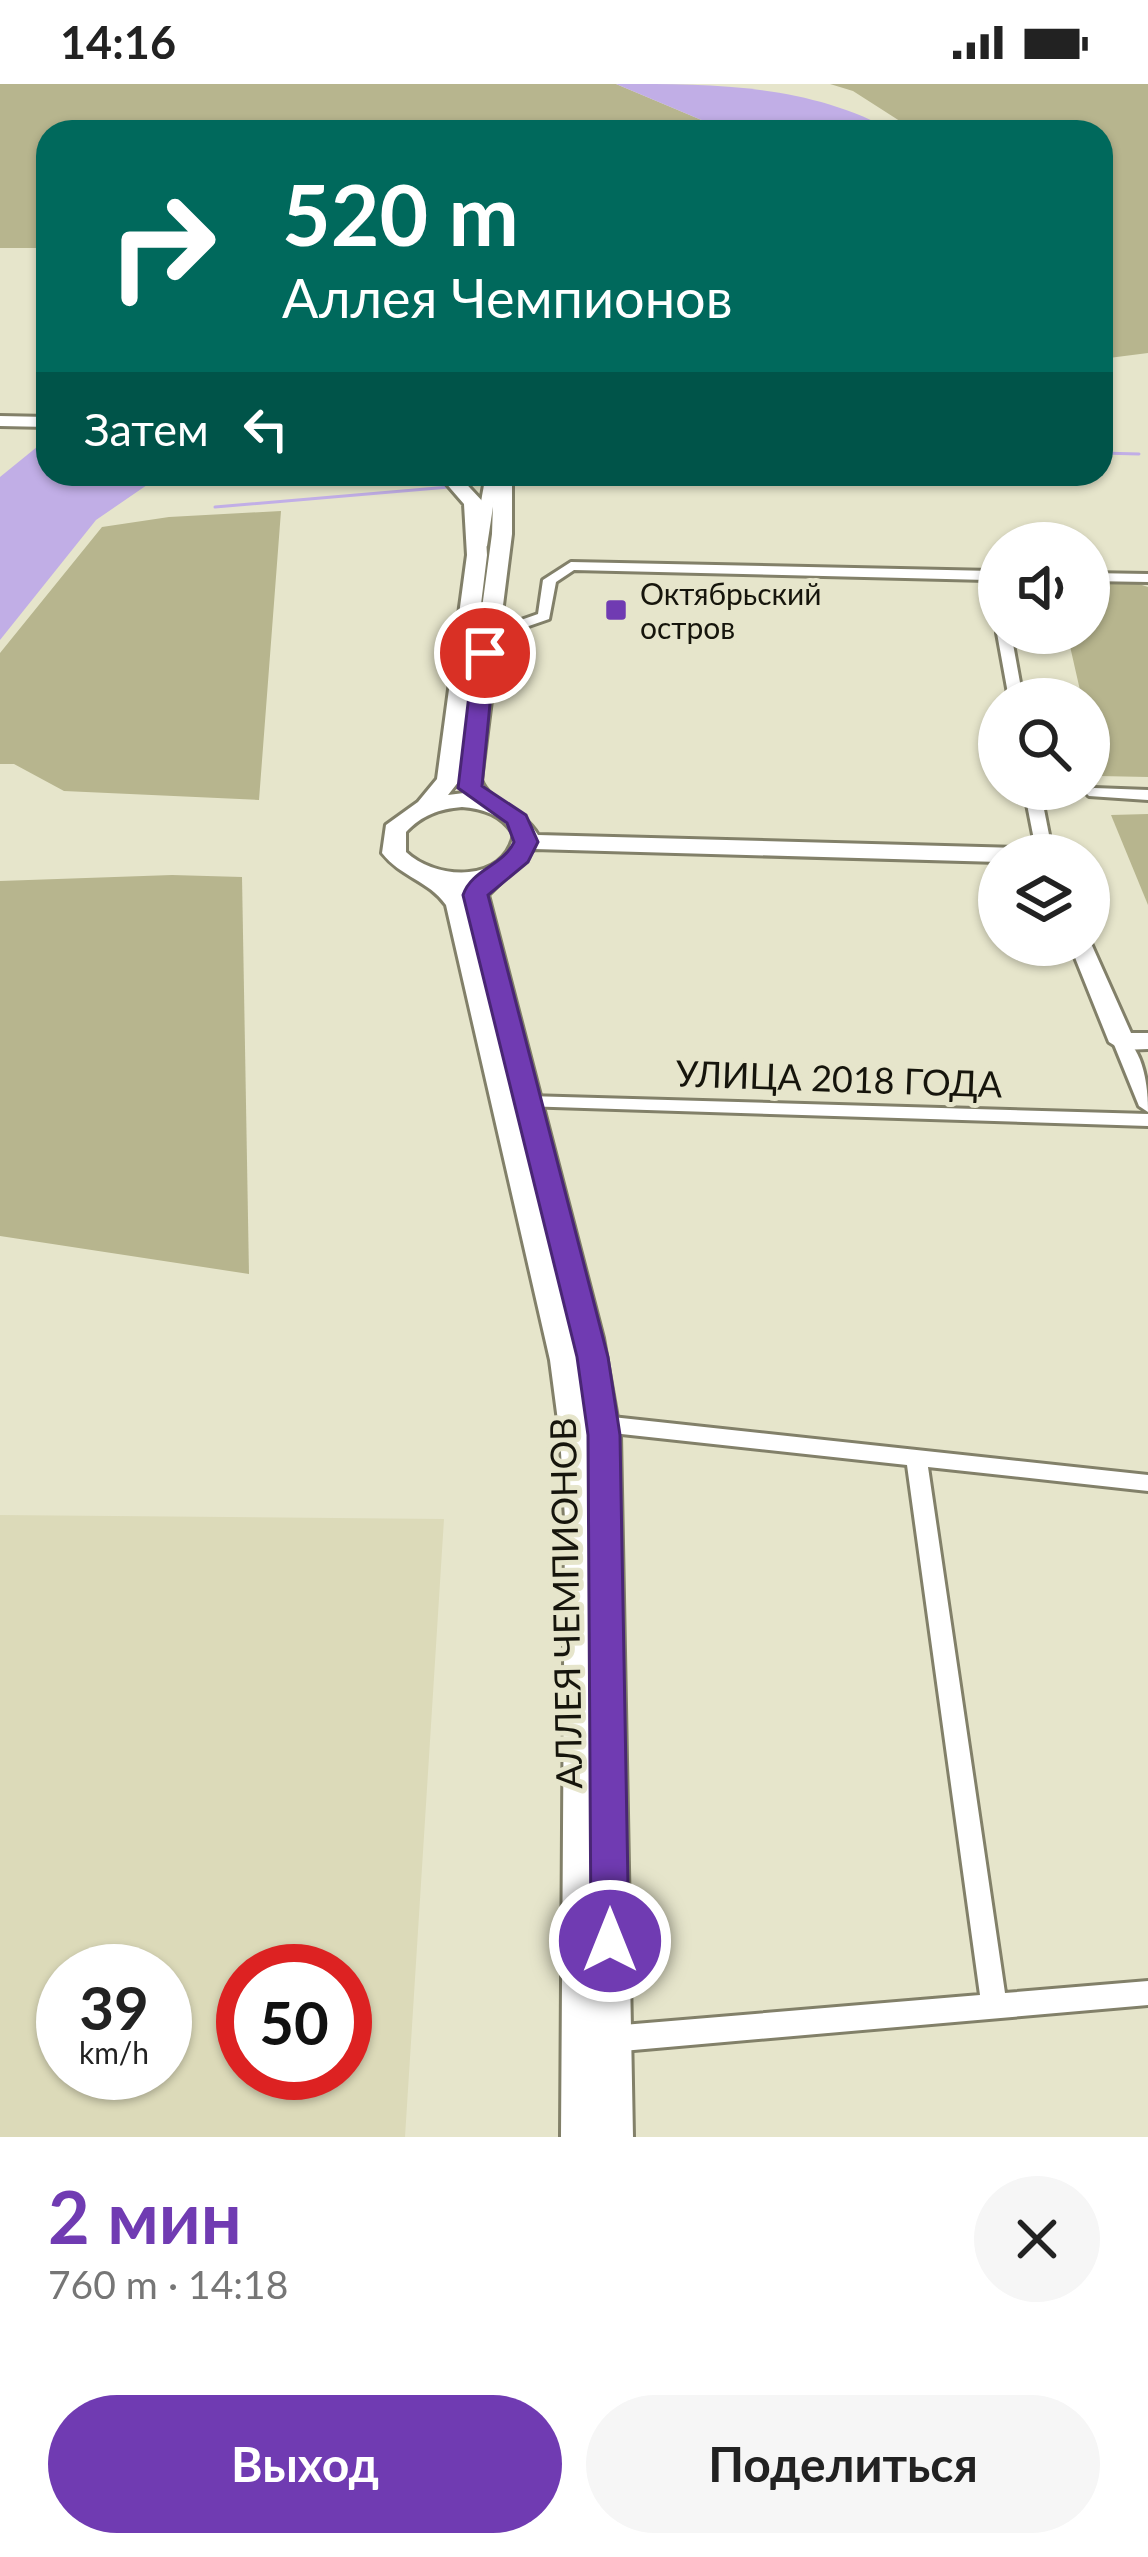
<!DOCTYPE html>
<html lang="ru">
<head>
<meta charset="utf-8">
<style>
  body { margin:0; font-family:Lato,sans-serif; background:#f6f6f6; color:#222; height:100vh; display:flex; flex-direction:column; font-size:45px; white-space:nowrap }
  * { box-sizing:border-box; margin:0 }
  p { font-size:39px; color:#767676 }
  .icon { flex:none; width:66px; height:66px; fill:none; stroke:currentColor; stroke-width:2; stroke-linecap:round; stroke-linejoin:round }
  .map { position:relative; height:2053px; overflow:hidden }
  .side { display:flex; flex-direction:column; background:#fff; flex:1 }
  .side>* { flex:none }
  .hud { position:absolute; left:36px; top:36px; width:1077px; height:366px; border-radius:36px; box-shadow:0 3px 9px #0004; background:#00695c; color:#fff; overflow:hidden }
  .buttons { position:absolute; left:978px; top:438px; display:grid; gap:24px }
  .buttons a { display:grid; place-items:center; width:132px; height:132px; border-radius:50%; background:#fff; box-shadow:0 3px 9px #0004; font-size:60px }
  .speed { position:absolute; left:36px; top:1860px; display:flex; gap:24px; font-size:60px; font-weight:700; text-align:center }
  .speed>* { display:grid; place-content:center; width:156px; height:156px; border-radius:50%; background:#fff; box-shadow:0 3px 9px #0004; line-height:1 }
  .speed small { font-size:30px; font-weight:400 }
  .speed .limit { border:18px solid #d22; background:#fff; color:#111 }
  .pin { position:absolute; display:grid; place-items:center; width:102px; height:102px; color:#fff; margin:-51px; border:6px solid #fff; border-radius:50%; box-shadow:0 3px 12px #0007 }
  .me { position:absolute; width:132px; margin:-66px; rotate:0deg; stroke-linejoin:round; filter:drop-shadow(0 0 9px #0008) }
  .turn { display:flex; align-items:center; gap:42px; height:252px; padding:0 48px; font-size:54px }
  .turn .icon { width:156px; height:156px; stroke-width:2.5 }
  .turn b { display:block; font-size:84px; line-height:102px }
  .then { display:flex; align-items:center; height:114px; padding:0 48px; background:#0003; gap:24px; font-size:45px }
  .round { display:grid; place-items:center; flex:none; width:126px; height:126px; border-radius:63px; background:#f6f6f6 }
  .headline { display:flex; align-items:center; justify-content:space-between; height:204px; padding:0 48px }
  h1 { font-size:72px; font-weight:700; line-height:90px; color:#703bb2 }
  .primary-button { display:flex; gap:24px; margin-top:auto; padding:24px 48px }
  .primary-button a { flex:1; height:138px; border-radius:72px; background:#703bb2; color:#fff; font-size:48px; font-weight:700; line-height:138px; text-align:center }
  .primary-button a+a { background:#f6f6f6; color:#222 }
  .status { display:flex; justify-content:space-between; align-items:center; height:84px; padding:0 60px; background:#fff; direction:ltr }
  .status svg { height:33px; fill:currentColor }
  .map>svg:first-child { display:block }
  .built { fill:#dcdab9; fill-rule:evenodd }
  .green { fill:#b7b58e }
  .water { fill:#c1aee6 }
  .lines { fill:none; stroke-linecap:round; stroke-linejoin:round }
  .stream { stroke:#c1aee6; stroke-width:3 }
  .street-casing { stroke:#828069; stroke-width:6 }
  .secondary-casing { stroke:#828069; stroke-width:6 }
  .street { fill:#fff; fill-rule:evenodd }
  .secondary { fill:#fff; fill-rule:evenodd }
  .route { fill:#703bb2; stroke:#492674; stroke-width:3 }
  .poi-dot { fill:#703bb2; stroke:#e6e5cb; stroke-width:4.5 }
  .labels { text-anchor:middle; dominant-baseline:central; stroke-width:10; stroke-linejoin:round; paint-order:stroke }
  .far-poi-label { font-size:30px; fill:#16150c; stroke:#e6e5cb; text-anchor:start }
  .street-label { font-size:36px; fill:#16150c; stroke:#e6e5cb }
</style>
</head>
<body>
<div class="status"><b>14:16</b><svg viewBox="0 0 49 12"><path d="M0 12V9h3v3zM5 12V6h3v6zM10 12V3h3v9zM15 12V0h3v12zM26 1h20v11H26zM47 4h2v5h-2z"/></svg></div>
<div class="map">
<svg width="1148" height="2053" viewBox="0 0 1148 2053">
  <rect width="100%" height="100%" fill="#e6e5cb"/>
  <!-- built -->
  <path class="built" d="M0 1431 444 1435 405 2053H0ZM63 1887H165V1989H63ZM243 1887H345V1989H243Z"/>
  <!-- green -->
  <g class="green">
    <polygon points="0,0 616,0 730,48 48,48 48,164 0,164"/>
    <polygon points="830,0 1148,0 1148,269 1101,275 1101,48 917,48 853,7"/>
    <polygon points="281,427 259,716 64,707 14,680 0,680 0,569 102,443 169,433"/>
    <polygon points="1089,498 1133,498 1148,503 1148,693 1099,692 1089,646 1089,615 1082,615 1067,549 1089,549"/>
    <polygon points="1148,730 1148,821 1111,731"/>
    <polygon points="172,791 242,793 249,1190 0,1152 0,797"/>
  </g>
  <!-- water -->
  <g class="water">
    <path d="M616 0C717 0 808 0 895 48H730Z"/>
    <polygon points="48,354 48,390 163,390 96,436 0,556 0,393"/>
  </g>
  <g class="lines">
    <!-- stream -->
    <g class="stream">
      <polyline points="1101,369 1139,370"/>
      <polyline points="557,394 607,390"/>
      <polyline points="215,423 449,403"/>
    </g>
    <defs>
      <g id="street">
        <polygon points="486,390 498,390 487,462 480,466 473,462"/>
        <polygon points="571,478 993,487 999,488 999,527 992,523 987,496 574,486 556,498 549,535 523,544 484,542 482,539 489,535 521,536 538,530 543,496"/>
        <polygon points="1089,489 1148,490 1148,498 1089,497"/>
        <polygon points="999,546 999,549 1011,549 1023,615 1009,615 997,549"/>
        <polygon points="1094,704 1148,706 1148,716 1089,712 1086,709"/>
        <polygon points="1024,705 1040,705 1053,771 1037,771"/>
        <path d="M1122 952C1144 966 1148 1003 1148 1028L1139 1022 1113 958Z"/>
        <polygon points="528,1012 1148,1030 1148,1042 522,1022 519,1018"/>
        <polygon points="603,1332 1148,1391 1148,1407 928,1383 1005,1909 1148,1897 1148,1921 611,1968 602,1964 598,1955 602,1946 611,1942 980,1911 907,1381 603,1348 596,1346 593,1340 596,1334"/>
      </g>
      <g id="secondary">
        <polygon points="0,332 48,333 48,343 0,342"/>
        <path d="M438 390H457L484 419 487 471 466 643 492 450 494 390H512V450L481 696C490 720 521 723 538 751L1020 764 1032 771H999V778L534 765 488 811 603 1254 620 1351 633 2053H561L565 1435 560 1352 550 1276 446 821C428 796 402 794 382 769L386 741 418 718 437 695 467 471 464 420ZM459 697 464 709 448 711ZM462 723C485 725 501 731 514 750 505 800 435 796 406 768V748C422 731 439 725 462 723Z"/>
        <polygon points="1089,855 1131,949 1148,949 1148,965 1122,966 1109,958 1070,861 1089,861"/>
      </g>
    </defs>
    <!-- street casing -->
    <use href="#street" class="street-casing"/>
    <!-- secondary casing -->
    <use href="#secondary" class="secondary-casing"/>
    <!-- street -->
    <use href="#street" class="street"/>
    <!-- secondary -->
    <use href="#secondary" class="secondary"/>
  </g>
  <!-- route -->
  <path class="route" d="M485 562 495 569 482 702 526 731 538 758 528 778 488 811 608 1273 620 1351 629 1857 623 1870 610 1875 596 1870 591 1857 588 1351 577 1273 463 811C472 785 503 782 514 758L507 739 458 704 474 569Z"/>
  <!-- markers -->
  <rect class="poi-dot" x="604" y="514" width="24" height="24" rx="6"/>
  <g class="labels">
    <!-- far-poi labels -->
    <g class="far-poi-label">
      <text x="640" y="509">Октябрьский<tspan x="640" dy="34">остров</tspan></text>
    </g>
    <!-- street labels -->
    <g class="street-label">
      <text transform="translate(839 994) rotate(2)">УЛИЦА 2018 ГОДА</text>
      <text transform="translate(565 1519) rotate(-91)">АЛЛЕЯ ЧЕМПИОНОВ</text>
    </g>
  </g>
</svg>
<div class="buttons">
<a><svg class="icon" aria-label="sound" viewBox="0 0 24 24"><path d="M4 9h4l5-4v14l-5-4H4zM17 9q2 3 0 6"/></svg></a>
<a><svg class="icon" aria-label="search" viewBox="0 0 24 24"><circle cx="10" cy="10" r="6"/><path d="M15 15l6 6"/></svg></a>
<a><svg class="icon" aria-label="layers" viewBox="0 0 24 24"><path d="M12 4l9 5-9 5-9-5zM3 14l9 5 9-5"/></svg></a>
</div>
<div class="speed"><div>39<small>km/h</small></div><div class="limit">50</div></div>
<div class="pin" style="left:485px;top:569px;background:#d93025"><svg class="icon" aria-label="arrive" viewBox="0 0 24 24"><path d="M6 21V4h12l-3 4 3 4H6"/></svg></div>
<svg class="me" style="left:610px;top:1857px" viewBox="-20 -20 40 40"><circle r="17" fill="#703bb2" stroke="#fff" stroke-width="3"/><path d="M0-11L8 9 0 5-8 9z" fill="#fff"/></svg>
<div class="hud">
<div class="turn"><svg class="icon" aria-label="right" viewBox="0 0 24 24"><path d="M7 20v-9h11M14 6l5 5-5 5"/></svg><div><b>520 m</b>Аллея Чемпионов</div></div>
<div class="then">Затем<svg class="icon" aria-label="left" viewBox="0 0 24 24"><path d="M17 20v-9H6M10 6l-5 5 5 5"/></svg></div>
</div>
</div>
<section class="side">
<div class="headline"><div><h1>2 мин</h1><p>760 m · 14:18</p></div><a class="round"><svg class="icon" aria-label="close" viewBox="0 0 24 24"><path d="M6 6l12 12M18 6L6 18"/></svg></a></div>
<div class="primary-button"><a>Выход</a><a>Поделиться</a></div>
</section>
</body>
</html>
